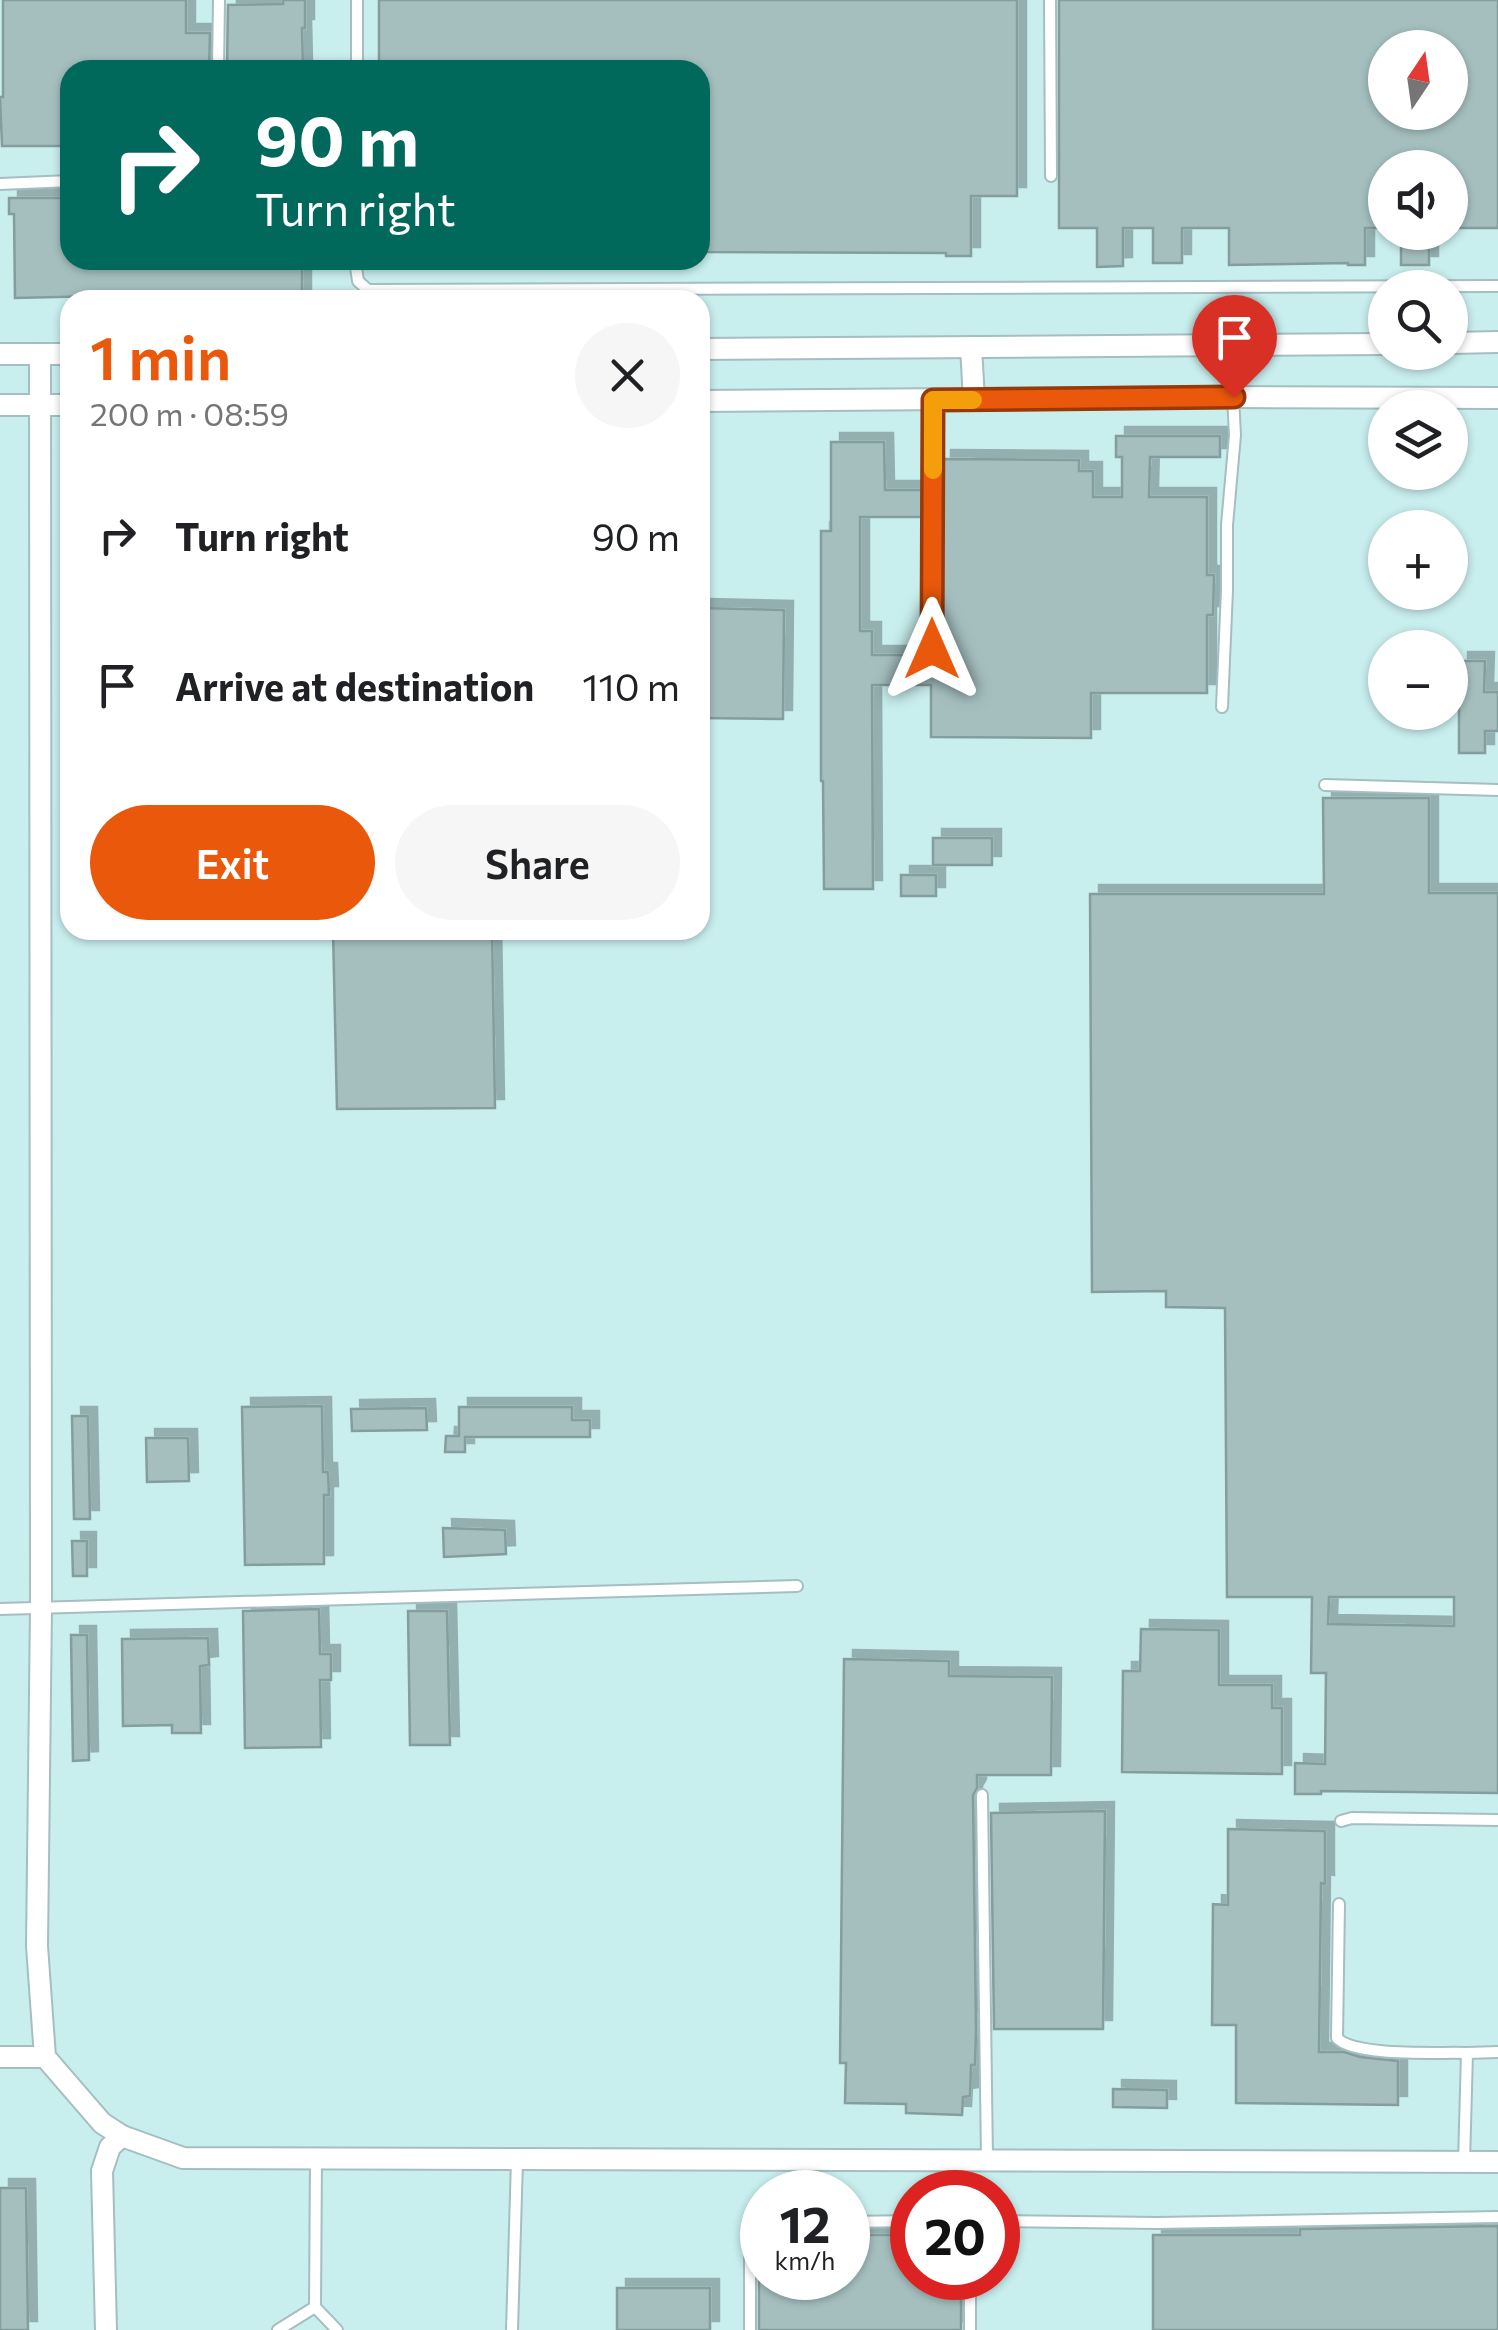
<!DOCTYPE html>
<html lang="en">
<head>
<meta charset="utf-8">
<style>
  body { margin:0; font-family:Commissioner,sans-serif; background:#f6f6f6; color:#202124; height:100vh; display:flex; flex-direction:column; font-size:38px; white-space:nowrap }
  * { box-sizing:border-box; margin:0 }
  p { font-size:32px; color:#757577 }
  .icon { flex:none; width:55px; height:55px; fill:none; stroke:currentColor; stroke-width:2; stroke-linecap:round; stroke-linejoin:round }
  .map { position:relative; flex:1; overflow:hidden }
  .side { position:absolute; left:60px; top:290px; width:650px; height:650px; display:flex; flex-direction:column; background:#fff; border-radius:30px; box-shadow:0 2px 8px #0004 }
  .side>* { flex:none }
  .guide { position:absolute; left:60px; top:60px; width:650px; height:210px; border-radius:30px; box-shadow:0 2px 8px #0004; background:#00695c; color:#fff; overflow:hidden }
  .needle { width:65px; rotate:13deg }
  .controls { position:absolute; left:1368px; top:30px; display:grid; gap:20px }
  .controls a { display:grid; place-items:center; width:100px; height:100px; border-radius:50%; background:#fff; box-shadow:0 2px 8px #0004; font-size:50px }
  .speed { position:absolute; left:740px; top:2170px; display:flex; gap:20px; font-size:50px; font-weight:700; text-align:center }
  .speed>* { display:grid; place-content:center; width:130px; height:130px; border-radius:50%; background:#fff; box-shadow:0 2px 8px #0004; line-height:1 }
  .speed small { font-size:25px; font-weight:400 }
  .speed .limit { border:15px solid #d22; background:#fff; color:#111 }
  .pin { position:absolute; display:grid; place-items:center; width:85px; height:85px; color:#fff; margin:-102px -42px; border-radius:50% 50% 50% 0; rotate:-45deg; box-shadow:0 0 10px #0007 }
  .pin .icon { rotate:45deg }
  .me { position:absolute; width:110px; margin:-55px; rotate:0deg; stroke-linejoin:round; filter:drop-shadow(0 0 8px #0008) }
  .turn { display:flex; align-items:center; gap:35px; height:210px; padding:0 30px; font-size:45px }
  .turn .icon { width:130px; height:130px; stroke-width:2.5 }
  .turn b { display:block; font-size:70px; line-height:85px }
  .round { display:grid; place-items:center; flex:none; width:105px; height:105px; border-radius:52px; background:#f6f6f6 }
  .overview { display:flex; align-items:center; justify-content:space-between; height:170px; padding:0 30px }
  h1 { font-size:60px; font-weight:600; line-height:75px; color:#ea580c }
  .action { display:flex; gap:20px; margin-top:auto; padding:20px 30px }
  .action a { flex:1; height:115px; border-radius:60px; background:#ea580c; color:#fff; font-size:40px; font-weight:600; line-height:115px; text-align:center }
  .action a+a { background:#f6f6f6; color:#202124 }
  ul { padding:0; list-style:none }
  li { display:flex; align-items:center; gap:30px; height:150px; padding:0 30px }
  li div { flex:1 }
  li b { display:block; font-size:38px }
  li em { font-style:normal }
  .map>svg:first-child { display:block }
  .built { fill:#c9eeee; fill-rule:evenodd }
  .building { fill:#a5bfbf; stroke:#849d9d; stroke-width:2.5; fill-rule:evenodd; filter:url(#shadow) }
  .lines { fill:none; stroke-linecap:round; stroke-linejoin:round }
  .lane-casing { stroke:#a5bebf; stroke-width:14 }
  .street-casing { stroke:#a5bebf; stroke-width:24 }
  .lane { stroke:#fff; stroke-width:10 }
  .street { stroke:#fff; stroke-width:20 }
  .route-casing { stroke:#983908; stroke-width:25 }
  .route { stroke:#ea580c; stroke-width:18 }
  .slow { stroke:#f59e0b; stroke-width:18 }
</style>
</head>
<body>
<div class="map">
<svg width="1498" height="2330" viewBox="0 0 1498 2330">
  <defs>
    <filter id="shadow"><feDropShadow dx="9" dy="-9" stdDeviation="0" flood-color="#0004"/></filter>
  </defs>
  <rect width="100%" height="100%" fill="#ddf7f8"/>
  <!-- built -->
  <path class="built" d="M0 0H1498V2330H0ZM1385 48H1450V112H1385ZM70 70H700V260H70ZM1385 168H1450V232H1385ZM1385 288H1450V352H1385ZM70 300H700V930H70ZM1385 408H1450V472H1385ZM1385 528H1450V592H1385ZM1385 648H1450V712H1385ZM762 2192H848V2278H762ZM912 2192H998V2278H912Z"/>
  <!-- building -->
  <g class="building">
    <polygon points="3,0 186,0 186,33 210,33 209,70 70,70 70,146 2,146 0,97 3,97"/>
    <polygon points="283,0 305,0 305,28 302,28 303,70 227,70 228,5 283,4"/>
    <polygon points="379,0 1017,0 1017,196 971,196 971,256 946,256 946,253 700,252 700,70 379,70"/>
    <path d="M1059 0H1498V228H1450V168H1385V228H1365V265H1348V263L1229 265V228H1182V263H1153V228H1123V266L1097 267V228H1059ZM1385 48H1450V112H1385Z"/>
    <polygon points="9,198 65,198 65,214 70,214 70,260 302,260 302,300 229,300 229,293 15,298 14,214 9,214"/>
    <rect x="1401" y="247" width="28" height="18"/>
    <polygon points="1116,436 1220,436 1220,457 1150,457 1149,497 1207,497 1207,575 1214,575 1213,615 1207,615 1207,693 1091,693 1091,738 931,737 931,685 872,685 873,889 824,889 823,781 821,781 821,531 831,531 831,442 884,442 885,490 924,490 924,459 924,517 860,517 860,631 872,631 872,655 926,655 933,658 939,654 941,649 942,459 1079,460 1079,471 1093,471 1093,497 1122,497 1122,457 1116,457"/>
    <polygon points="700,608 784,610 783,719 700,718"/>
    <polygon points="1459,661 1485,661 1484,692 1498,692 1498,731 1485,731 1485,753 1459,753"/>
    <path d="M1323 798H1429V893H1498V1793L1321 1791V1794H1295V1763L1325 1764 1326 1673H1311L1312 1597H1227L1225 1308 1166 1307V1291L1092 1292 1090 894H1324ZM1329 1597H1454V1626L1328 1624Z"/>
    <rect x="933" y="838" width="59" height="27"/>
    <rect x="901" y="875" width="35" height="21"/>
    <polygon points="333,930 492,930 495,1108 337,1109"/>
    <polygon points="322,1406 323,1472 328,1472 329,1495 324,1495 324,1564 245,1565 242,1407"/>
    <polygon points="459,1407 572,1407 572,1420 590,1420 590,1437 465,1437 465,1452 445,1452 446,1436 459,1436"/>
    <polygon points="426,1408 427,1430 352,1431 351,1409"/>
    <polygon points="72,1416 88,1416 90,1519 74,1519"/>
    <polygon points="146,1438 188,1438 189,1481 147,1482"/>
    <polygon points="443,1528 505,1530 506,1554 444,1557"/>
    <polygon points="72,1541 87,1541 87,1576 73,1576"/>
    <polygon points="319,1609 320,1654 331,1654 331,1680 320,1680 321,1747 245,1748 243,1611"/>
    <polygon points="408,1611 447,1611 450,1745 410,1745"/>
    <polygon points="1141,1629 1219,1630 1219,1685 1272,1685 1272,1708 1282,1708 1282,1774 1122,1772 1123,1671 1140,1671"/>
    <polygon points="71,1635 87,1635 89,1760 73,1761"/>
    <polygon points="208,1638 209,1665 200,1666 201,1733 172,1733 172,1725 123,1726 122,1639"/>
    <polygon points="844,1659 949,1661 949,1676 1052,1677 1051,1775 977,1775 977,1788 973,1795 976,2029 975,2065 971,2065 970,2096 963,2097 962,2115 906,2113 906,2104 845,2103 846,2063 840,2063"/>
    <polygon points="1105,1811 1103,2029 994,2029 991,1813"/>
    <polygon points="1228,1829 1325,1831 1325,1884 1321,1883 1319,2052 1344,2052 1360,2057 1398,2061 1398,2105 1236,2103 1236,2025 1212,2025 1213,1904 1228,1905"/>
    <polygon points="1113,2089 1167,2090 1167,2108 1113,2107"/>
    <polygon points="0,2188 26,2188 28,2330 0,2330"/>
    <polygon points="1498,2226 1498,2330 1153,2330 1153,2235 1300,2235 1300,2229"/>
    <polygon points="848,2235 912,2235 912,2278 961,2278 961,2330 759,2330 759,2278 848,2278"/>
    <rect x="617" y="2288" width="93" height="42"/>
  </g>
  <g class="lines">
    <defs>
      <g id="lane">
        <polyline points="1050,0 1051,176"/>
        <polyline points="218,70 219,0"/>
        <polyline points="357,70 357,0"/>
        <polyline points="0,184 70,181"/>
        <polyline points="355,260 358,281 368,290 1498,286"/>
        <polyline points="932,649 933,400"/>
        <polyline points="1222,707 1227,590 1227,525 1235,435 1233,397"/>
        <polyline points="1325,785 1498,790"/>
        <polyline points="0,1609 797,1586"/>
        <polyline points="982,1795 987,2159"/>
        <polyline points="1341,1821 1352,1818 1498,1820"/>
        <path d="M1339 1904 1337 2038C1355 2057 1438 2052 1467 2053"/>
        <polyline points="316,2159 315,2307 337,2330"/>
        <polyline points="1464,2162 1467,2053 1498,2052"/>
        <polyline points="998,2221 1157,2223 1498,2217"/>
        <polyline points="848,2222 912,2221"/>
        <polyline points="278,2330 315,2307"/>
        <polyline points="512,2330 517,2160"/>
        <polyline points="750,2330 750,2235 754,2229 762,2225"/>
        <polyline points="970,2330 970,2278"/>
      </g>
      <g id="street">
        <polyline points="1450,343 1498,342"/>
        <polyline points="971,347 974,400"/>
        <polyline points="700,349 1385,344"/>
        <polyline points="0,354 70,354"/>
        <polyline points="40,354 41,1608 37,1946 45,2057 102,2123 122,2136 183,2158 1498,2162"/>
        <polyline points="700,401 1233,397 1498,398"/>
        <polyline points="0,405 70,405"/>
        <polyline points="0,2057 45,2057"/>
        <polyline points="106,2330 102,2171 110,2147 122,2136"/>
      </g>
    </defs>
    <!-- lane casing -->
    <use href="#lane" class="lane-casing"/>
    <!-- street casing -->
    <use href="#street" class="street-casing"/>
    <!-- lane -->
    <use href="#lane" class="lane"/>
    <!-- street -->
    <use href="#street" class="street"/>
  </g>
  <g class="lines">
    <defs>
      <polyline id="route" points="932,649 933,400 1234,397"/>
    </defs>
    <!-- route casing -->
    <use href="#route" class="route-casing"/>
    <!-- route -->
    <use href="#route" class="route"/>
    <!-- slow -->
    <polyline class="slow" points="933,470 933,400 973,400"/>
  </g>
</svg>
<div class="controls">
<a><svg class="needle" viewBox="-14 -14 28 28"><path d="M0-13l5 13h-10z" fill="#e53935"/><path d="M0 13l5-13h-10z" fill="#757577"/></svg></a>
<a><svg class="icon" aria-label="sound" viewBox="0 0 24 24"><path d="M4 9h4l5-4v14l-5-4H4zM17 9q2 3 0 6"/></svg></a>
<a><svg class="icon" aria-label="search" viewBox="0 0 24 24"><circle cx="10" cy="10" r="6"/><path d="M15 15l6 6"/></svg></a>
<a><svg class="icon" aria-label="layers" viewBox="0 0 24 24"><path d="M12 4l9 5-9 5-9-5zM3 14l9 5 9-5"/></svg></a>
<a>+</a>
<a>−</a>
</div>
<div class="speed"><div>12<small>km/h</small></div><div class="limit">20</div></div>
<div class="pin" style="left:1234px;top:397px;background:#d93025"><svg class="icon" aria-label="arrive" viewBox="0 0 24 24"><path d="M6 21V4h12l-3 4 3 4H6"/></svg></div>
<svg class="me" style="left:932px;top:649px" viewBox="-20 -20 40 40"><path d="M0-17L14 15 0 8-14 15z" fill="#ea580c" stroke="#fff" stroke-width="4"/></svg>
<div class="guide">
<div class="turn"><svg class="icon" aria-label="right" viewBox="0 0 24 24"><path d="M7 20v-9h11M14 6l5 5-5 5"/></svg><div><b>90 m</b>Turn right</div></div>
</div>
<section class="side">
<div class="overview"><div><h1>1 min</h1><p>200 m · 08:59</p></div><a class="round"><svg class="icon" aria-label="close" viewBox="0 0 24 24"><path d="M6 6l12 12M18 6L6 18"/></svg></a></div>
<ul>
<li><svg class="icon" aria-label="right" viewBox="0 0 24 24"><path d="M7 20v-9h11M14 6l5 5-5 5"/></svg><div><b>Turn right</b></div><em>90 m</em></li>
<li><svg class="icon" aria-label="arrive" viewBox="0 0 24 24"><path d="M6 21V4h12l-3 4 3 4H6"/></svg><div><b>Arrive at destination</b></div><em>110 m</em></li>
</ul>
<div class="action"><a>Exit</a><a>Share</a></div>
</section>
</div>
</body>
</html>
